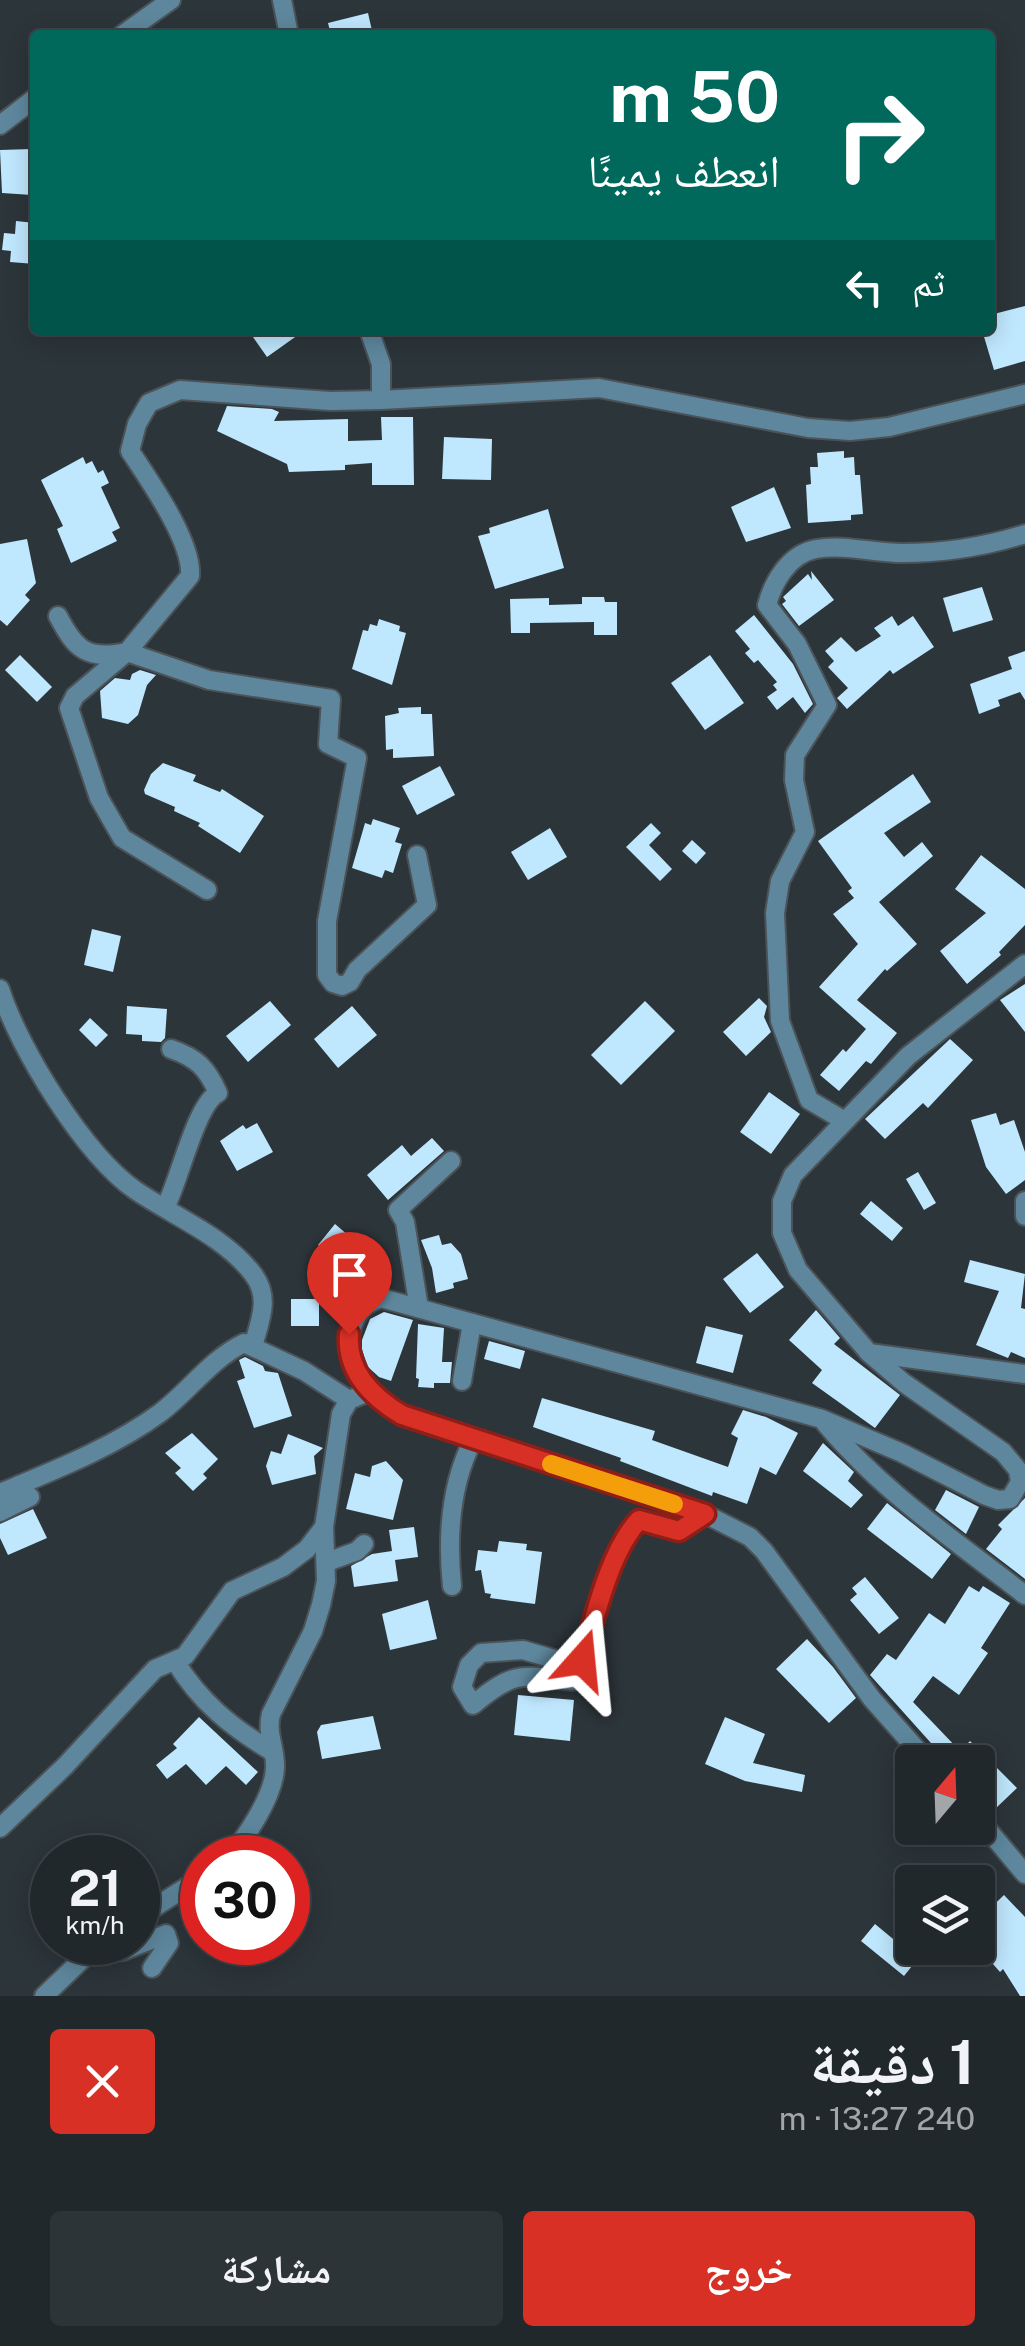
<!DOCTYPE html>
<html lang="ar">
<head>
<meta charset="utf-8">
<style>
  body { margin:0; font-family:"Public Sans","Noto Naskh Arabic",sans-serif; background:#2d3438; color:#f1f3f6; direction:rtl; height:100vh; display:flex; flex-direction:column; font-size:38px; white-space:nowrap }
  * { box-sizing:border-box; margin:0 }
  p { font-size:32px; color:#a2a6a9 }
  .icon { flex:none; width:55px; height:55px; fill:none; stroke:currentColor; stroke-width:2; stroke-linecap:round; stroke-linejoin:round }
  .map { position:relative; height:1996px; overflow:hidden; direction:ltr }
  .drawer { display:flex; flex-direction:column; background:#21282c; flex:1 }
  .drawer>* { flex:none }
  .top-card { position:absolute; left:30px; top:30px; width:965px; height:305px; border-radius:10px; box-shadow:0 5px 25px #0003,0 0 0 2px #3e4448; direction:rtl; background:#00695c; color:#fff; overflow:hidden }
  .needle { width:65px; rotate:19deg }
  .fabs { position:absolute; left:895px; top:1745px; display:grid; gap:20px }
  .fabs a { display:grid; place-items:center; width:100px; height:100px; border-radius:10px; background:#21282c; box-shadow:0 5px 25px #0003,0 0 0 2px #3e4448; font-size:50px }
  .speed { position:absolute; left:30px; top:1835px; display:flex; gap:20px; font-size:50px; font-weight:700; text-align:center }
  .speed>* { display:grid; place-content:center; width:130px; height:130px; border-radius:50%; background:#21282c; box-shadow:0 5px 25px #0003,0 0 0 2px #3e4448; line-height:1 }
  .speed small { font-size:25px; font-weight:400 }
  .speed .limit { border:15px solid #d22; background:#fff; color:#111 }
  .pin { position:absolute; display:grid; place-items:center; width:85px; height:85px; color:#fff; margin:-102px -42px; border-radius:50% 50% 50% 0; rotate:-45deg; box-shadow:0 0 10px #0007 }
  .pin .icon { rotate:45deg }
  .me { position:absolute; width:110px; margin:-55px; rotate:18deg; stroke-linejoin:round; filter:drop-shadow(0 0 8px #0008) }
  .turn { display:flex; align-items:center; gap:35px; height:210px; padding:0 50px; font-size:45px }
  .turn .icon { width:130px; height:130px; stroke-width:2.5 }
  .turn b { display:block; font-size:70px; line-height:85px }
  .then { display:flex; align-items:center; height:95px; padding:0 50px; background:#0003; gap:20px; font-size:38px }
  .round { display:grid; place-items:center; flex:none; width:105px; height:105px; border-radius:10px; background:#2d3438 }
  .summary { display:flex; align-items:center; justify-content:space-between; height:170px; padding:0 50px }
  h1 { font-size:60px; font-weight:700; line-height:75px }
  .action { display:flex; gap:20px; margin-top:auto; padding:20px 50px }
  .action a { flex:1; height:115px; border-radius:10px; background:#d93025; color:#fff; font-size:40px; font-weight:700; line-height:115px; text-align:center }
  .action a+a { background:#2d3438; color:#f1f3f6 }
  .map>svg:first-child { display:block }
  .building { fill:#bfe7fe }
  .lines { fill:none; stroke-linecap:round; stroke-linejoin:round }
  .minor-casing { stroke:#4b5358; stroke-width:22 }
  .minor { stroke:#5e879d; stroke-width:18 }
  .route-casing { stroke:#8d1f18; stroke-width:25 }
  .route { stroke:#d93025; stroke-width:18 }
  .slow { stroke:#f59e0b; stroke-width:18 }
</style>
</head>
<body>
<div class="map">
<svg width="1025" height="1996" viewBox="0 0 1025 1996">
  <rect width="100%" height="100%" fill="#2c353a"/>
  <!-- building -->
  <g class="building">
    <polygon points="368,13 373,35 331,35 328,23"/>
    <polygon points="32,149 32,162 35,162 35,190 32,190 32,195 2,193 0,150"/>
    <polygon points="16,221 35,223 35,264 10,262 11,251 2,250 4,233 15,234"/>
    <polygon points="1025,306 1025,361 994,370 982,330 990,330 990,315"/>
    <polygon points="248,330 305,330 267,357"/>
    <polygon points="227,406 272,409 279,412 274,421 348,419 348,441 382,440 381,417 413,417 414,485 372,485 372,463 345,465 345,470 289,472 287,464 217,431"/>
    <polygon points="444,437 492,439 491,480 442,479"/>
    <polygon points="844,451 844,458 854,457 855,475 860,475 863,514 851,515 851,520 808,523 806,485 811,484 810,467 818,467 817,453"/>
    <polygon points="83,457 86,464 92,461 98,473 103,470 109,483 101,487 120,528 112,532 117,541 71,563 57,529 63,526 41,480"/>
    <polygon points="774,487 791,528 746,542 731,507"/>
    <polygon points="548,509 564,568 495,589 478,536 490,533 489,528"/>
    <polygon points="27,539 36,583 25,595 30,600 7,626 0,620 0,544"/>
    <polygon points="811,571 834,600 799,626 782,604 786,601 783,597 808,574 812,580"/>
    <polygon points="982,587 993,620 953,632 943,598"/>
    <polygon points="582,597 604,597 605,602 617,602 617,635 594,635 594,622 530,623 530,633 511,633 510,599 549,598 549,605 582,604"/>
    <polygon points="754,615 793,664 813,704 805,713 793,697 777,710 767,697 777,690 773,685 777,682 758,660 754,663 745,653 750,649 735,631"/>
    <polygon points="892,616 898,626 913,616 934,647 893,674 890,670 847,709 837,698 848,688 828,667 834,661 825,651 841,637 856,652 881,636 874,628"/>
    <polygon points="379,619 400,626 399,631 406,633 392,685 352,669 363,630 368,631 370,624 377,626"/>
    <polygon points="1025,651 1025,700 1020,692 998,700 1000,706 979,714 970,684 1012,669 1008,657"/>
    <polygon points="20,655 52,687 37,702 5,670"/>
    <polygon points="710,655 744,703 705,730 671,683"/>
    <polygon points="140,670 156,675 147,685 138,715 128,724 102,718 100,691 115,678 130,680 132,674"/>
    <polygon points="421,707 421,714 432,714 434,756 393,758 393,749 386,750 385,716 399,713 398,708"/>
    <polygon points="163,763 196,775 193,781 220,792 222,789 264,816 240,853 198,826 200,823 174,811 175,807 145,794 144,790 151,774"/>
    <polygon points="440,766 455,795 417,815 402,786"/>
    <polygon points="913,774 931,802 884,833 904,857 922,842 933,856 879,902 917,944 887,971 885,969 857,1000 897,1033 871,1064 866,1061 839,1091 820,1075 843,1049 846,1052 866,1029 819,987 858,944 833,914 854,898 848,891 852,888 818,841"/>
    <polygon points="373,819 400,828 395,842 402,844 393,873 385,870 382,878 352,868 365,823 371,825"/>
    <polygon points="651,823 661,833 649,845 672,869 660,881 626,847"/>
    <polygon points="550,828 567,857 528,880 511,852"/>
    <polygon points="692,840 706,853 696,864 682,851"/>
    <polygon points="981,855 1025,889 1025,925 999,952 1001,955 967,984 940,951 986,913 955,889"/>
    <polygon points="92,929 121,936 113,972 84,965"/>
    <polygon points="1025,984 1025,1032 1000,1000"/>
    <polygon points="759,998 767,1006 764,1017 771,1032 746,1056 723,1032"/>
    <polygon points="270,1001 291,1025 248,1062 226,1036"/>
    <polygon points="645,1001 675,1031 621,1085 591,1055"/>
    <polygon points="127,1006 167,1009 165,1038 161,1042 142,1041 142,1035 126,1034"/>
    <polygon points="352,1006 377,1035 338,1068 314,1039"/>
    <polygon points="90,1018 108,1035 96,1047 79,1030"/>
    <polygon points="950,1039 973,1060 928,1108 923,1103 885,1139 865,1119"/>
    <polygon points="769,1092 800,1114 771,1154 740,1132"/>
    <polygon points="996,1113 1000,1125 1014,1120 1025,1152 1025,1180 1006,1194 986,1167 971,1120"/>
    <polygon points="257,1123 273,1152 237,1171 220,1141 243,1125 246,1129"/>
    <polygon points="432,1138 444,1151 388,1200 367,1175 402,1145 411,1156"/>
    <polygon points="918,1172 936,1203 924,1210 906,1179"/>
    <polygon points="871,1201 903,1228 892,1241 860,1214"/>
    <polygon points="335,1224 362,1247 345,1268 318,1245"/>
    <polygon points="439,1235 442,1245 451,1243 461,1254 468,1279 453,1283 454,1288 436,1293 432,1268 421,1240"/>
    <polygon points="757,1253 784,1287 750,1313 723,1279"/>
    <polygon points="970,1260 1025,1274 1021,1308 1025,1309 1025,1358 1011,1352 1008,1358 976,1345 999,1291 964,1282"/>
    <rect x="291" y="1299" width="28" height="27"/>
    <polygon points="816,1310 840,1338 834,1344 900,1395 875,1428 812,1383 822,1370 789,1340"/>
    <polygon points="384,1312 413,1320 391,1381 379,1377 368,1367 362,1350 362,1340 370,1319"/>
    <polygon points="418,1324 444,1328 442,1362 452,1362 450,1383 434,1383 434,1388 418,1387 419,1379 416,1378"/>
    <polygon points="706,1326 743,1335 733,1373 696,1363"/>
    <polygon points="489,1341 525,1351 520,1369 484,1359"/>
    <polygon points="245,1357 263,1366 265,1371 278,1373 292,1416 254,1428 237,1381 245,1378 239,1360"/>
    <polygon points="542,1398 655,1431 652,1440 728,1467 738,1438 731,1434 743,1410 766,1417 798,1433 776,1475 760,1467 747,1504 713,1492 712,1496 620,1461 621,1458 533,1427"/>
    <polygon points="192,1433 218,1459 203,1474 207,1478 193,1491 175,1473 181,1468 165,1453"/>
    <polygon points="288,1434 323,1448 314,1456 316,1474 272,1485 266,1466 271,1451 281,1454"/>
    <polygon points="823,1443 854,1472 848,1481 863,1495 851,1508 803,1471"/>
    <polygon points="386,1461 403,1480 393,1520 346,1509 355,1473 370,1477 372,1466"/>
    <polygon points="946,1490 979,1507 966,1534 935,1510"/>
    <polygon points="1025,1498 1025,1579 986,1549 1002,1529 998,1525"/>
    <polygon points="887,1503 951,1554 932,1579 867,1529"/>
    <polygon points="33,1509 47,1538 8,1555 0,1538 0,1524"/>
    <polygon points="414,1527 418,1557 395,1560 398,1581 354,1587 351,1566 372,1554 392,1551 389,1530"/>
    <polygon points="499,1541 527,1544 526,1550 542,1552 535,1604 490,1598 491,1594 485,1593 481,1570 475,1571 478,1550 497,1552"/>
    <polygon points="865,1577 899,1618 879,1634 850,1600 857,1594 852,1588"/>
    <polygon points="969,1586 979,1592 983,1586 1010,1603 981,1648 988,1653 959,1695 933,1676 913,1702 960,1751 970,1741 1017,1788 995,1809 978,1791 978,1762 948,1762 870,1675 887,1654 896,1660 929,1613 945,1624"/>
    <polygon points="428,1600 437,1639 390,1650 382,1614"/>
    <polygon points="807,1639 833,1667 856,1698 829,1723 776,1669"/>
    <polygon points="518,1695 574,1700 570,1741 514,1735"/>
    <polygon points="373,1716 381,1749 322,1759 317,1732 321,1725"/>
    <polygon points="199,1717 258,1772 246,1785 226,1766 206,1785 186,1764 167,1779 156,1765 177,1748 173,1744"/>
    <polygon points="725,1717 765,1734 753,1763 805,1775 802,1792 745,1781 705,1764"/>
    <polygon points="1004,1895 1025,1917 1025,1996 1020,1996 1003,1969 1000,1972 978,1947 978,1920"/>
    <polygon points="875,1924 904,1948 911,1940 912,1948 924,1951 904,1976 861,1941"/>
  </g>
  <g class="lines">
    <defs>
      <g id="minor">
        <polyline points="282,0 289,35"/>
        <polyline points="122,35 171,0"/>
        <polyline points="0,125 35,98"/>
        <polyline points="381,400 599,388 808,428 850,431 889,427 1025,394"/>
        <path d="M58 616C76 651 88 660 127 652L190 576C193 542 149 480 130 451L137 424 149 403 180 390 330 401 381 400V364L369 330"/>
        <polyline points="207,890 122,838 99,798 69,708 75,696 127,652 209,680 331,699 328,744 357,758 327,921 327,975 333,983 342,986 350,982 357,970 427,905 417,855"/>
        <polyline points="1025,964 908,1056 793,1175 782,1201 782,1233 798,1270 869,1353 1025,1374"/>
        <path d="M0 989C19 1049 84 1154 135 1190 173 1216 224 1236 253 1274 271 1297 260 1321 253 1346"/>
        <path d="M843 1120 809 1100 780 1021 775 913 780 881 805 832 794 780 795 755 827 705 797 644 767 605C773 582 789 554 816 549 844 544 874 553 902 553 942 553 987 546 1025 534"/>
        <polyline points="1025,1201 1025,1216"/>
        <path d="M165 1208C179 1182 196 1104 218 1093 207 1068 197 1058 171 1049"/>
        <polyline points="419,1308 405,1222 398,1210 451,1161"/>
        <path d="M869 1353 904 1383 1003 1452 1018 1470 1020 1482 1010 1499 998 1500 984 1495 902 1453 822 1419 381 1298C367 1303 359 1309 353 1324 337 1363 371 1397 403 1415L705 1514 750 1537 764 1551 872 1699 928 1762"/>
        <polyline points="462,1381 472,1323"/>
        <path d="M825 1423C881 1491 956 1541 1025 1595"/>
        <path d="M0 1493C55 1470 112 1448 160 1413 189 1391 211 1359 244 1343L304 1371 349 1400"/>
        <polyline points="0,1512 30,1497 19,1485"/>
        <polyline points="327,1562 357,1551 364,1544"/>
        <path d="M452 1586C447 1537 450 1485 473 1440"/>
        <path d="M175 1661C200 1702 232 1728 273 1752"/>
        <path d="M572 1681C522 1675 514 1670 473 1705L462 1687 469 1665 481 1653 523 1650 571 1664 582 1659C595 1617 609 1552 639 1520L679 1531 705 1514"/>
        <polyline points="978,1818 1025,1874"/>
        <polyline points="0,1828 65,1766 155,1669 185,1656 232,1591 283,1567 307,1549 324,1527"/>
        <path d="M227 1858C246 1839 274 1795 275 1768 276 1748 266 1734 271 1714L313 1631 321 1605 326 1581 324 1527 341 1414 349 1400 371 1391"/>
        <polyline points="138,1918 202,1877"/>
        <polyline points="87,1954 123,1951 166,1934 169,1943 152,1968"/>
        <polyline points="44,1996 93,1949"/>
      </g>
    </defs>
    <!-- minor casing -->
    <use href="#minor" class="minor-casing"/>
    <!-- minor -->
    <use href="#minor" class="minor"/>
  </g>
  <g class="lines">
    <defs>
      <path id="route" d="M349 1334C346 1371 372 1397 402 1415L705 1514 679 1531 639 1520C609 1552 595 1618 582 1660"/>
    </defs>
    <!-- route casing -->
    <use href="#route" class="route-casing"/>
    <!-- route -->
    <use href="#route" class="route"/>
    <!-- slow -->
    <polyline class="slow" points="551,1464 674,1504"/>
  </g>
</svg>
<div class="fabs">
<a><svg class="needle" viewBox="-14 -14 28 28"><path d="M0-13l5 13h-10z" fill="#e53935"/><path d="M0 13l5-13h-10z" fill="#a2a6a9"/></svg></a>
<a><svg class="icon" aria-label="layers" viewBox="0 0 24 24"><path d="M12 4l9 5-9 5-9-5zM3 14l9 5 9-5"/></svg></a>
</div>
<div class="speed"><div>21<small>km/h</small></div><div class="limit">30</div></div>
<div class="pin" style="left:349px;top:1334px;background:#d93025"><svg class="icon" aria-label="arrive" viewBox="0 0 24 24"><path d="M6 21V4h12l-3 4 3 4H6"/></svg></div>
<svg class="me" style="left:582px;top:1660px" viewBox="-20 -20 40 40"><path d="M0-17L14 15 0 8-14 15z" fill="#d93025" stroke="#fff" stroke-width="4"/></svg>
<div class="top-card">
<div class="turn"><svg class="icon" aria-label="right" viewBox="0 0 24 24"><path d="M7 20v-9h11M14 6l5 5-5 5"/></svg><div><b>50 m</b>انعطف يمينًا</div></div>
<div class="then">ثم<svg class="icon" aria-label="left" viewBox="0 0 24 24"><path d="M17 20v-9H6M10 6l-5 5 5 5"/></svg></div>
</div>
</div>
<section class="drawer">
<div class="summary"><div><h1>1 دقيقة</h1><p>240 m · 13:27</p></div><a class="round" style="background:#d93025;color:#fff"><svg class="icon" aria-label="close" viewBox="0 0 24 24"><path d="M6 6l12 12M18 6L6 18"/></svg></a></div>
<div class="action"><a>خروج</a><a>مشاركة</a></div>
</section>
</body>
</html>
